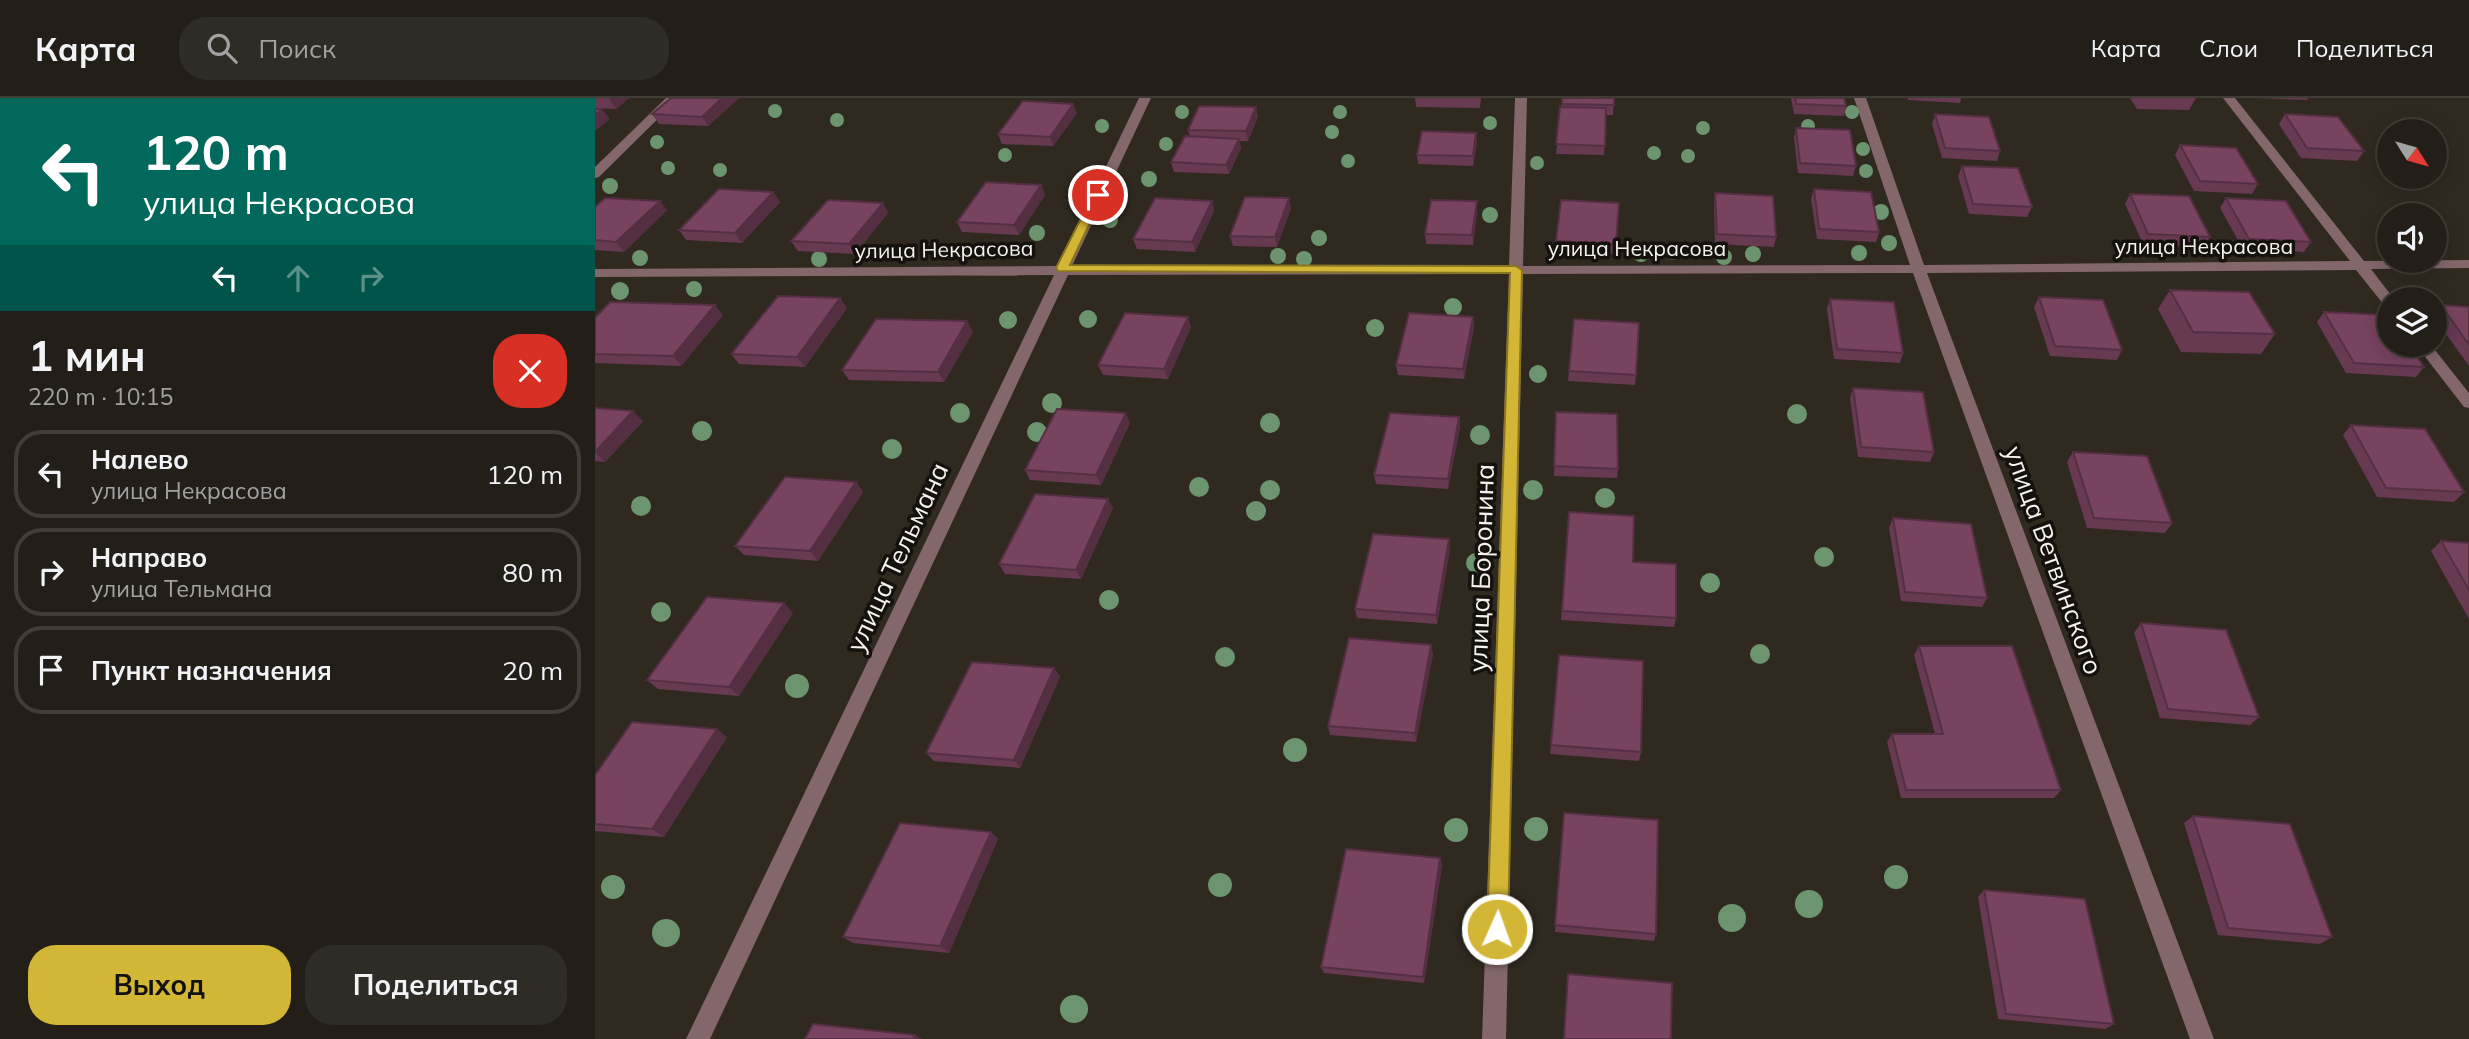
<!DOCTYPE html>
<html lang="ru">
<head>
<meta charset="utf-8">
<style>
  body { margin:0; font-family:Mulish,sans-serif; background:#2f2c25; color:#f1f3f6; height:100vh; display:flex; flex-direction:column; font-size:26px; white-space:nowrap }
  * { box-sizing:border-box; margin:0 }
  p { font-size:23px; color:#a3a2a2 }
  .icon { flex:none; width:38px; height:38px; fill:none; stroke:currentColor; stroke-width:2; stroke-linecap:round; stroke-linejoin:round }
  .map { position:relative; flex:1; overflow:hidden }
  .drawer { display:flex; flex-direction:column; background:#231f18; width:595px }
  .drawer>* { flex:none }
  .top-card { background:#00695c; color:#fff; overflow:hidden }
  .needle { width:46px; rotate:127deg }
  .tools { position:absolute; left:1782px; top:21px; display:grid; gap:14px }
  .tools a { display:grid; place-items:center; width:70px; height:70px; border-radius:50%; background:#231f18; box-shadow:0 4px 18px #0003,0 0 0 2px #403d37; font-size:35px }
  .pin { position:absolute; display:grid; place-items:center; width:60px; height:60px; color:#fff; margin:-30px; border:4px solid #fff; border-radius:50%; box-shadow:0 2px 7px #0007 }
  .me { position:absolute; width:77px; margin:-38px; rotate:2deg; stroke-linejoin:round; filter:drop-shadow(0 0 5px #0008) }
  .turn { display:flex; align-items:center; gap:24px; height:147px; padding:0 28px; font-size:32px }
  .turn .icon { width:91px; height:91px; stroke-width:2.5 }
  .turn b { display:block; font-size:49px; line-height:60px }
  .lanes { display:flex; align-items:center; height:66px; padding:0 28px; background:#0003; justify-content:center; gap:35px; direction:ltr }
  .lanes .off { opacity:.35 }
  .round { display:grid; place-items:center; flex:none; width:74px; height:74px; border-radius:28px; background:#2f2c25 }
  .summary { display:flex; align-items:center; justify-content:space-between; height:119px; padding:0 28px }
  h1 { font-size:42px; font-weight:700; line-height:52px }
  .primary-button { display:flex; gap:14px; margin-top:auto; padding:14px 28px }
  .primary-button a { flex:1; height:80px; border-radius:28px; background:#d3b635; color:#111; font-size:28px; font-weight:700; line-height:80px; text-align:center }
  .primary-button a+a { background:#2f2c25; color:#f1f3f6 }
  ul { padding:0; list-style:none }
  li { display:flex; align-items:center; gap:21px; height:88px; margin:0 14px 10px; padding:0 14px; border:4px solid #403d37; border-radius:28px }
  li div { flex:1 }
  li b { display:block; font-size:26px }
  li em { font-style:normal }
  header { display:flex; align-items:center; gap:42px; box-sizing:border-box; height:98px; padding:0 35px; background:#231f18; border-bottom:2px solid #403d37 }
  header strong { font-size:33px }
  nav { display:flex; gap:38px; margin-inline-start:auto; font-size:24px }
  .search { width:490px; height:63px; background:#2f2c25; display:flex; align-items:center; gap:18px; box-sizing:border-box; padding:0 24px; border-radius:28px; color:#a3a2a2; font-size:26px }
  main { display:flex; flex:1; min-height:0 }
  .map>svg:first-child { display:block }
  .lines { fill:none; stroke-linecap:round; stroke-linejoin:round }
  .minor { fill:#83676b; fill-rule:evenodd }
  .tree { fill:#6c946f }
  .wall { fill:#673a52 }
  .shaded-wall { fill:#542f42 }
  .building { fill:#78435f; stroke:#542f42; stroke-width:2 }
  .route { fill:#d3b635; stroke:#897622; stroke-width:2 }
  .labels { text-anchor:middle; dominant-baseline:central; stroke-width:7; stroke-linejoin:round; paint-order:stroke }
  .far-street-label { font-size:21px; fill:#f7f2ed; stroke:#15120e }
  .street-label { font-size:26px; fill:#f7f2ed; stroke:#15120e }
</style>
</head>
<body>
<header>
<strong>Карта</strong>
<div class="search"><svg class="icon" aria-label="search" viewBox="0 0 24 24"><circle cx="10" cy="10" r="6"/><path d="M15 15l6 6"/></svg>Поиск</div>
<nav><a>Карта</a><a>Слои</a><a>Поделиться</a></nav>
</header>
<main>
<section class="drawer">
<div class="top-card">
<div class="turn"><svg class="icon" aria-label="left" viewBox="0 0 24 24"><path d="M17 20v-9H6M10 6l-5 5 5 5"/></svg><div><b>120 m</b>улица Некрасова</div></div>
<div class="lanes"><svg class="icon" aria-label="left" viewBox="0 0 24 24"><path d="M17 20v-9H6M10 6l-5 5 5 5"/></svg><svg class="icon off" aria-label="ahead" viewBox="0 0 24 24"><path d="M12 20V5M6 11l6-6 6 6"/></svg><svg class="icon off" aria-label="right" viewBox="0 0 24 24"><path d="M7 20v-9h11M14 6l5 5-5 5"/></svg></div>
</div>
<div class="summary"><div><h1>1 мин</h1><p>220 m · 10:15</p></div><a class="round" style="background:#d93025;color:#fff"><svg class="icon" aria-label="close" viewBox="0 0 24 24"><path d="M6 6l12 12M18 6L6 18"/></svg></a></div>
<ul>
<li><svg class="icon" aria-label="left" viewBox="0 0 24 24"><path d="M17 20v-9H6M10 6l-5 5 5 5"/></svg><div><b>Налево</b><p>улица Некрасова</p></div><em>120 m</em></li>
<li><svg class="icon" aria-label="right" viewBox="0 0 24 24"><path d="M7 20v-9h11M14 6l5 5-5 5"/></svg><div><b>Направо</b><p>улица Тельмана</p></div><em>80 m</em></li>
<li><svg class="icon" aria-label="arrive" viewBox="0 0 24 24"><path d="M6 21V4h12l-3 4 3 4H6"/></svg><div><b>Пункт назначения</b></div><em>20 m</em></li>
</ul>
<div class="primary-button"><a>Выход</a><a>Поделиться</a></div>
</section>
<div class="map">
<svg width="1874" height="941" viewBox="0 0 1874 941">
  <rect width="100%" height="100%" fill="#2f2920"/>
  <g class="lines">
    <!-- minor -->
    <g class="minor">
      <polygon points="71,0 84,0 4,79 0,80 0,69"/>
      <polygon points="544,0 556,0 477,168 914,168 920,0 932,0 928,168 1315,167 1259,0 1271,0 1329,167 1755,163 1628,0 1640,0 1769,163 1874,162 1874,170 1776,171 1799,201 1794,201 1794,208 1789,207 1761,172 1332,175 1619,941 1595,941 1318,175 928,176 911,941 887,941 914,176 473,177 115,941 91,941 459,177 0,179 0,171 463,168"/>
      <polygon points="1821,247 1836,247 1874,295 1874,310 1869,309"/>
    </g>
  </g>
  <!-- trees -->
  <g class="tree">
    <circle cx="180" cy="13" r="7"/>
    <circle cx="587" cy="14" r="7"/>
    <circle cx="745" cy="14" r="7"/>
    <circle cx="1257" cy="14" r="7"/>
    <circle cx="242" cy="22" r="7"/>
    <circle cx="895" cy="25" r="7"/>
    <circle cx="507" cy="28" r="7"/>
    <circle cx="1213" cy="28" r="7"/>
    <circle cx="1108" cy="30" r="7"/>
    <circle cx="737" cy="34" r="7"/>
    <circle cx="62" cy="44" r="7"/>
    <circle cx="571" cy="46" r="7"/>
    <circle cx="1268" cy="51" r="7"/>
    <circle cx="1059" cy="55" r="7"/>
    <circle cx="410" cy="57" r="7"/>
    <circle cx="1093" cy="58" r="7"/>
    <circle cx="753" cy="63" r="7"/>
    <circle cx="942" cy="65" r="7"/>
    <circle cx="73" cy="70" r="7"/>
    <circle cx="125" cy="72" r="7"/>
    <circle cx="1271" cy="73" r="7"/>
    <circle cx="554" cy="81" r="8"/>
    <circle cx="15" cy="88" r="8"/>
    <circle cx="1286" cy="114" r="8"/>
    <circle cx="895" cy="117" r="8"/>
    <circle cx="515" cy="122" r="8"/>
    <circle cx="442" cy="135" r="8"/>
    <circle cx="724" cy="140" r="8"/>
    <circle cx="1294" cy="145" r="8"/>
    <circle cx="1078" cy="154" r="8"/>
    <circle cx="1264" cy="155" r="8"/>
    <circle cx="1046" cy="156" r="8"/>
    <circle cx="1158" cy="156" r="8"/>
    <circle cx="683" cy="158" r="8"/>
    <circle cx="1129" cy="159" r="8"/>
    <circle cx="45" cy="160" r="8"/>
    <circle cx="224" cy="161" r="8"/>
    <circle cx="709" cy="161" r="8"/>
    <circle cx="99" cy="191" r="8"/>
    <circle cx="25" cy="193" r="9"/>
    <circle cx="858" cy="209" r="9"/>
    <circle cx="493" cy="221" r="9"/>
    <circle cx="413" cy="222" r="9"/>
    <circle cx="780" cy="230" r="9"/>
    <circle cx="943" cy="276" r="9"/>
    <circle cx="457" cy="305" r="10"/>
    <circle cx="365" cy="315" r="10"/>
    <circle cx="1202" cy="316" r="10"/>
    <circle cx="675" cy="325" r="10"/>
    <circle cx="107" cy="333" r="10"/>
    <circle cx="442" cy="334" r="10"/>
    <circle cx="885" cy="337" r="10"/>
    <circle cx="297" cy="351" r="10"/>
    <circle cx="604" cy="389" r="10"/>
    <circle cx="675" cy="392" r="10"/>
    <circle cx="938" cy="392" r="10"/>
    <circle cx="1010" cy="400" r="10"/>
    <circle cx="46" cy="408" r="10"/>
    <circle cx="661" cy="413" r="10"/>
    <circle cx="1229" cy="459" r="10"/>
    <circle cx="881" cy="465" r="10"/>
    <circle cx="1115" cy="485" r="10"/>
    <circle cx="514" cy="502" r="10"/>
    <circle cx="66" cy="514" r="10"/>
    <circle cx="1165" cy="556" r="10"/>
    <circle cx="630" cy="559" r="10"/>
    <circle cx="202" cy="588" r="12"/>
    <circle cx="700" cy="652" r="12"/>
    <circle cx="941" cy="731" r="12"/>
    <circle cx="861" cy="732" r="12"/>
    <circle cx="1301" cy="779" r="12"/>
    <circle cx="625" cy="787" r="12"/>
    <circle cx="18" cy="789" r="12"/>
    <circle cx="1214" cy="806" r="14"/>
    <circle cx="1137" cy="820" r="14"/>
    <circle cx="71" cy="835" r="14"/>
    <circle cx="479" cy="911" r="14"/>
  </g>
  <!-- wall -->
  <g class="wall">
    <polygon points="0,0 34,0 21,11 0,10"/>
    <polygon points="76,0 144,0 113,28 64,26 57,16"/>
    <polygon points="820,0 886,0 885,10 821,9"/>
    <polygon points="967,0 1019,0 1018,17 1011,17 1009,57 961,56"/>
    <polygon points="1196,0 1249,0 1251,8 1249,18 1199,16"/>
    <polygon points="1313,0 1366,0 1365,5 1313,2"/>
    <polygon points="1535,0 1601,0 1594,12 1542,11"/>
    <polygon points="1663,0 1713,0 1712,2"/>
    <polygon points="482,15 458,48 407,46 403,36"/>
    <polygon points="1340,16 1405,53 1402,63 1347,60 1337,26"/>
    <polygon points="1690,16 1769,53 1762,63 1706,60 1684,26"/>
    <polygon points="663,19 653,43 644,43 646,50 634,76 579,74 576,64 595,38 593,32"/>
    <polygon points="1201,30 1261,68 1258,78 1203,75 1199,40"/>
    <polygon points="882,44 878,68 823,66 822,57"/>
    <polygon points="1585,47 1663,86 1657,96 1599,93 1580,57"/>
    <polygon points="1367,68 1437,109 1432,119 1374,116 1363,78"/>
    <polygon points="446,87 450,97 424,137 367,134 362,124"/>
    <polygon points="1219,91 1284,134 1281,144 1222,141 1216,101"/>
    <polygon points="178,94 185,104 147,145 91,142 84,132"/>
    <polygon points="1120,95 1181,139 1179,149 1120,146 1119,105"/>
    <polygon points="1535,96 1615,139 1609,149 1548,146 1530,106"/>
    <polygon points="1631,100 1716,144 1709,154 1648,151 1625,110"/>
    <polygon points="617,103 619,113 600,154 542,151 538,141"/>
    <polygon points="288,105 293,115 260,156 203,153 196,143"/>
    <polygon points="1024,105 1020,156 961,153 961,143"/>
    <polygon points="0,109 72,112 29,154 0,152"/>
    <polygon points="696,110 682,149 638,148 635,138"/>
    <polygon points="882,113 878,147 831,146 830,136"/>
    <polygon points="1575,192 1680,236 1666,256 1586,254 1563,211"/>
    <polygon points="1444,199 1527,252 1522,262 1455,258 1439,209"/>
    <polygon points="1235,201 1308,255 1305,265 1239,261 1232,211"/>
    <polygon points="1846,207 1874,209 1874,268 1839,219 1839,216"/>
    <polygon points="252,210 210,269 144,266 136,256"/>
    <polygon points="1729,214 1829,269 1821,279 1751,275 1722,224"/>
    <polygon points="128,217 86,268 0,265 0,220"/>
    <polygon points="878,219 879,229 869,281 803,277 801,267"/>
    <polygon points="372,223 378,234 349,284 254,282 247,272"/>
    <polygon points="596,229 573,281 508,277 503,267"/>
    <polygon points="974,273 1041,277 1040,287 973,283"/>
    <polygon points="1258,290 1339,354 1335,364 1263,359 1255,300"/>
    <polygon points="0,310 48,323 10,364 0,363"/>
    <polygon points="961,314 1023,371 1022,380 959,378"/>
    <polygon points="864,319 865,329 853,391 781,386 779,377"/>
    <polygon points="535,325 506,387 435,382 430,372"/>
    <polygon points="1756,327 1869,394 1859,404 1782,399 1748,337"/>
    <polygon points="1478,354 1577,425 1570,435 1492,430 1472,364"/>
    <polygon points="261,384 268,394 223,463 149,457 140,448"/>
    <polygon points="518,410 486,481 410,476 404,466"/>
    <polygon points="974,414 1038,464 1081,520 1079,529 966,522"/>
    <polygon points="1298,420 1392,500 1387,509 1306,503 1294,430"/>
    <polygon points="1846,443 1874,445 1874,521 1836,453"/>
    <polygon points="855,451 842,526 762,520 760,511"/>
    <polygon points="198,515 144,598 63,591 52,582"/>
    <polygon points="1546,525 1664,619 1655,627 1565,620 1539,535"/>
    <polygon points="1324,548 1466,692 1459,700 1306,700 1292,644 1297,636 1340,636 1319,557"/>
    <polygon points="838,556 821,644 735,637 733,628"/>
    <polygon points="459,570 465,579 425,670 339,663 331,655"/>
    <polygon points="132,639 69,739 0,733 0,677"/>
    <polygon points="956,647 1046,654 1044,663 955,656"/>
    <polygon points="969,715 1061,836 1059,843 960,834"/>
    <polygon points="1598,718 1737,839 1725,846 1623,837 1589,725"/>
    <polygon points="396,734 403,741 354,855 258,845 248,839"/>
    <polygon points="845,760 847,767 829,885 729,875 726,869"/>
    <polygon points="1389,792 1519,926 1510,931 1403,921 1383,799"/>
  </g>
  <!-- shaded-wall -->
  <g class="shaded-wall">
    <polygon points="15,0 34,0 21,11 14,1"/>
    <polygon points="127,0 144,0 113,28 107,19"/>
    <polygon points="478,6 482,15 458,48 455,39"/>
    <polygon points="661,9 663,19 653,43 651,33"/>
    <polygon points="7,11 15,21 0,33 0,17"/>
    <polygon points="881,35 882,44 878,68 878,58"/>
    <polygon points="644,41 646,50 634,76 631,67"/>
    <polygon points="446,87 450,97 424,137 419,127"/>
    <polygon points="178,94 185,104 147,145 140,135"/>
    <polygon points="694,100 696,110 682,149 680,139"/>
    <polygon points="65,103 72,112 29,154 21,144"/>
    <polygon points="617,103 619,113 600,154 597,144"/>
    <polygon points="882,103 882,113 878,147 877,137"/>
    <polygon points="288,105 293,115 260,156 254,146"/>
    <polygon points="245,200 252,210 210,269 202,259"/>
    <polygon points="120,207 128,217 86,268 78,258"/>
    <polygon points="593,219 596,229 573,281 569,271"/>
    <polygon points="878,219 879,229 869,281 868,271"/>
    <polygon points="372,223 378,234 349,284 343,274"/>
    <polygon points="38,313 48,323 10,364 0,354"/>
    <polygon points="531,315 535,325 506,387 501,377"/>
    <polygon points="864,319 865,329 853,391 853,381"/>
    <polygon points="261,384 268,394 223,463 215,453"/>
    <polygon points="513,401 518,410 486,481 481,472"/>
    <polygon points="854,441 855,451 842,526 841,517"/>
    <polygon points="189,505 198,515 144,598 134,589"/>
    <polygon points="836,547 838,556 821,644 820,635"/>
    <polygon points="459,570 465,579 425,670 419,662"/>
    <polygon points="122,631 132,639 69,739 57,731"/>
    <polygon points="396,734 403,741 354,855 345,848"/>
    <polygon points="845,760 847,767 829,885 828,879"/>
    <polygon points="320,937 327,941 318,941"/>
  </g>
  <!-- building -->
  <g class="building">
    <polygon points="76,0 127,0 107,19 57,16"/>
    <polygon points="967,0 1019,0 1019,7 967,6"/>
    <polygon points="1200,0 1249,0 1251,8 1201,6"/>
    <polygon points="428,3 478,6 455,39 403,36"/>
    <polygon points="604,8 661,9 651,33 593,32"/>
    <polygon points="965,9 1011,10 1010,48 961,46"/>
    <polygon points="0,11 7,11 0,17"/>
    <polygon points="1340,16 1394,19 1405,53 1350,50"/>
    <polygon points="1690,16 1743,19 1769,53 1712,50"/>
    <polygon points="1201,30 1255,32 1261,68 1205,65"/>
    <polygon points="827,33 881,35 878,58 822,57"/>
    <polygon points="590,38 644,41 631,67 576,64"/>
    <polygon points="1585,47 1641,50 1663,86 1605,83"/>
    <polygon points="1367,68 1423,70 1437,109 1378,106"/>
    <polygon points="391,84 446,87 419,127 362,124"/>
    <polygon points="124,91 178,94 140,135 84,132"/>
    <polygon points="1219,91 1276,94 1284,134 1224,131"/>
    <polygon points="1120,95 1178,98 1181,139 1122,136"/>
    <polygon points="1535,96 1594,98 1615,139 1553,136"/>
    <polygon points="650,99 694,100 680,139 635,138"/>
    <polygon points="10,100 65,103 21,144 0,142 0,109"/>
    <polygon points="560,100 617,103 597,144 538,141"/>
    <polygon points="1631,100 1691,103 1716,144 1654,141"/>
    <polygon points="233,102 288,105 254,146 196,143"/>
    <polygon points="836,102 882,103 877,137 830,136"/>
    <polygon points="966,102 1024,105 1021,146 961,143"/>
    <polygon points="1575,192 1654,194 1680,236 1598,234"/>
    <polygon points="183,198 245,200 202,259 136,256"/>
    <polygon points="1444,199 1508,202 1527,252 1460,248"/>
    <polygon points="1235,201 1299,204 1308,255 1242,251"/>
    <polygon points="15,204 120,207 78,258 0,256 0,220"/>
    <polygon points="1846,207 1874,209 1874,247"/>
    <polygon points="1729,214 1794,217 1794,247 1815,247 1829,269 1759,265"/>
    <polygon points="530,215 593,219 569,271 503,267"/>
    <polygon points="814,215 878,219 868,271 801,267"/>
    <polygon points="281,221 372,223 343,274 247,272"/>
    <polygon points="979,221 1044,225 1041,277 974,273"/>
    <polygon points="1258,290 1328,294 1339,354 1266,349"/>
    <polygon points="0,310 38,313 0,354"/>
    <polygon points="462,311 531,315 501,377 430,372"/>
    <polygon points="961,314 1022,316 1023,371 959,368"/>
    <polygon points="795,315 864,319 853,381 779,377"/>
    <polygon points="1756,327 1830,331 1869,394 1791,390"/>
    <polygon points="1478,354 1552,358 1577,425 1499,420"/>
    <polygon points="190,379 261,384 215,453 140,448"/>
    <polygon points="440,396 513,401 481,472 404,466"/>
    <polygon points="974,414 1039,418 1038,464 1081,466 1081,520 967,513"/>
    <polygon points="1298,420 1376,426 1392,500 1310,494"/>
    <polygon points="778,436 854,441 841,517 760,511"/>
    <polygon points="1846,443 1874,445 1874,492"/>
    <polygon points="112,499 189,505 134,589 52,582"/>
    <polygon points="1546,525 1631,532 1664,619 1573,611"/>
    <polygon points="754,540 836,547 820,635 733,628"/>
    <polygon points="1324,548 1417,548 1466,692 1311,692 1297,636 1348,636"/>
    <polygon points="964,557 1048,563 1046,654 956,647"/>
    <polygon points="377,564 459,570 419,662 331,655"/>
    <polygon points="37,624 122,631 57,731 0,726 0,677"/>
    <polygon points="969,715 1063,722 1061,836 960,827"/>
    <polygon points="1598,718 1695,726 1737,839 1633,830"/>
    <polygon points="305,725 396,734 345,848 248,839"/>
    <polygon points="751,751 845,760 828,879 726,869"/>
    <polygon points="1389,792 1490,801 1519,926 1411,916"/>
    <polygon points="973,876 1077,885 1076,941 969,941"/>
    <polygon points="218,926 320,937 318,941 210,941"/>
  </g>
  <!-- route -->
  <polygon class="route" points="499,95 508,97 475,167 921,168 927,172 913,831 910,838 902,841 895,838 892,831 915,175 463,173 461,170"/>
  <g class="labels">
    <!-- far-street labels -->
    <g class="far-street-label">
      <text x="1609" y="148">улица Некрасова</text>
      <text x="1042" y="150">улица Некрасова</text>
      <text transform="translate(349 151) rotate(-1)">улица Некрасова</text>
    </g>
    <!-- street labels -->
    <g class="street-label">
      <text transform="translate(302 459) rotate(-65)">улица Тельмана</text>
      <text transform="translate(1459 462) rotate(70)">улица Ветвинского</text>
      <text transform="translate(886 470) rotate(-88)">улица Боронина</text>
    </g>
  </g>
</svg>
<div class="tools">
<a><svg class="needle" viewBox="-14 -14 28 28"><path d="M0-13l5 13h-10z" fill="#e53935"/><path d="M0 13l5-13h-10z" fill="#a3a2a2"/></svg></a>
<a><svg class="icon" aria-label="sound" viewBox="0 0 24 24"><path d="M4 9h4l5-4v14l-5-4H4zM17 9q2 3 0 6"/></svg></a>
<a><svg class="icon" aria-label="layers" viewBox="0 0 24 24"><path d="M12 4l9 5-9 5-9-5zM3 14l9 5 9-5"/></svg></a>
</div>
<div class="pin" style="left:503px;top:97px;background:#d93025"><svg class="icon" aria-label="arrive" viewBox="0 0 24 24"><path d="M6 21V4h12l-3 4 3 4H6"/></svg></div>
<svg class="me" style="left:902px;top:831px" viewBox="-20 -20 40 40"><circle r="17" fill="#d3b635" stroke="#fff" stroke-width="3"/><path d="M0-11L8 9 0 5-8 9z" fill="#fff"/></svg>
</div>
</main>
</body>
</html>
